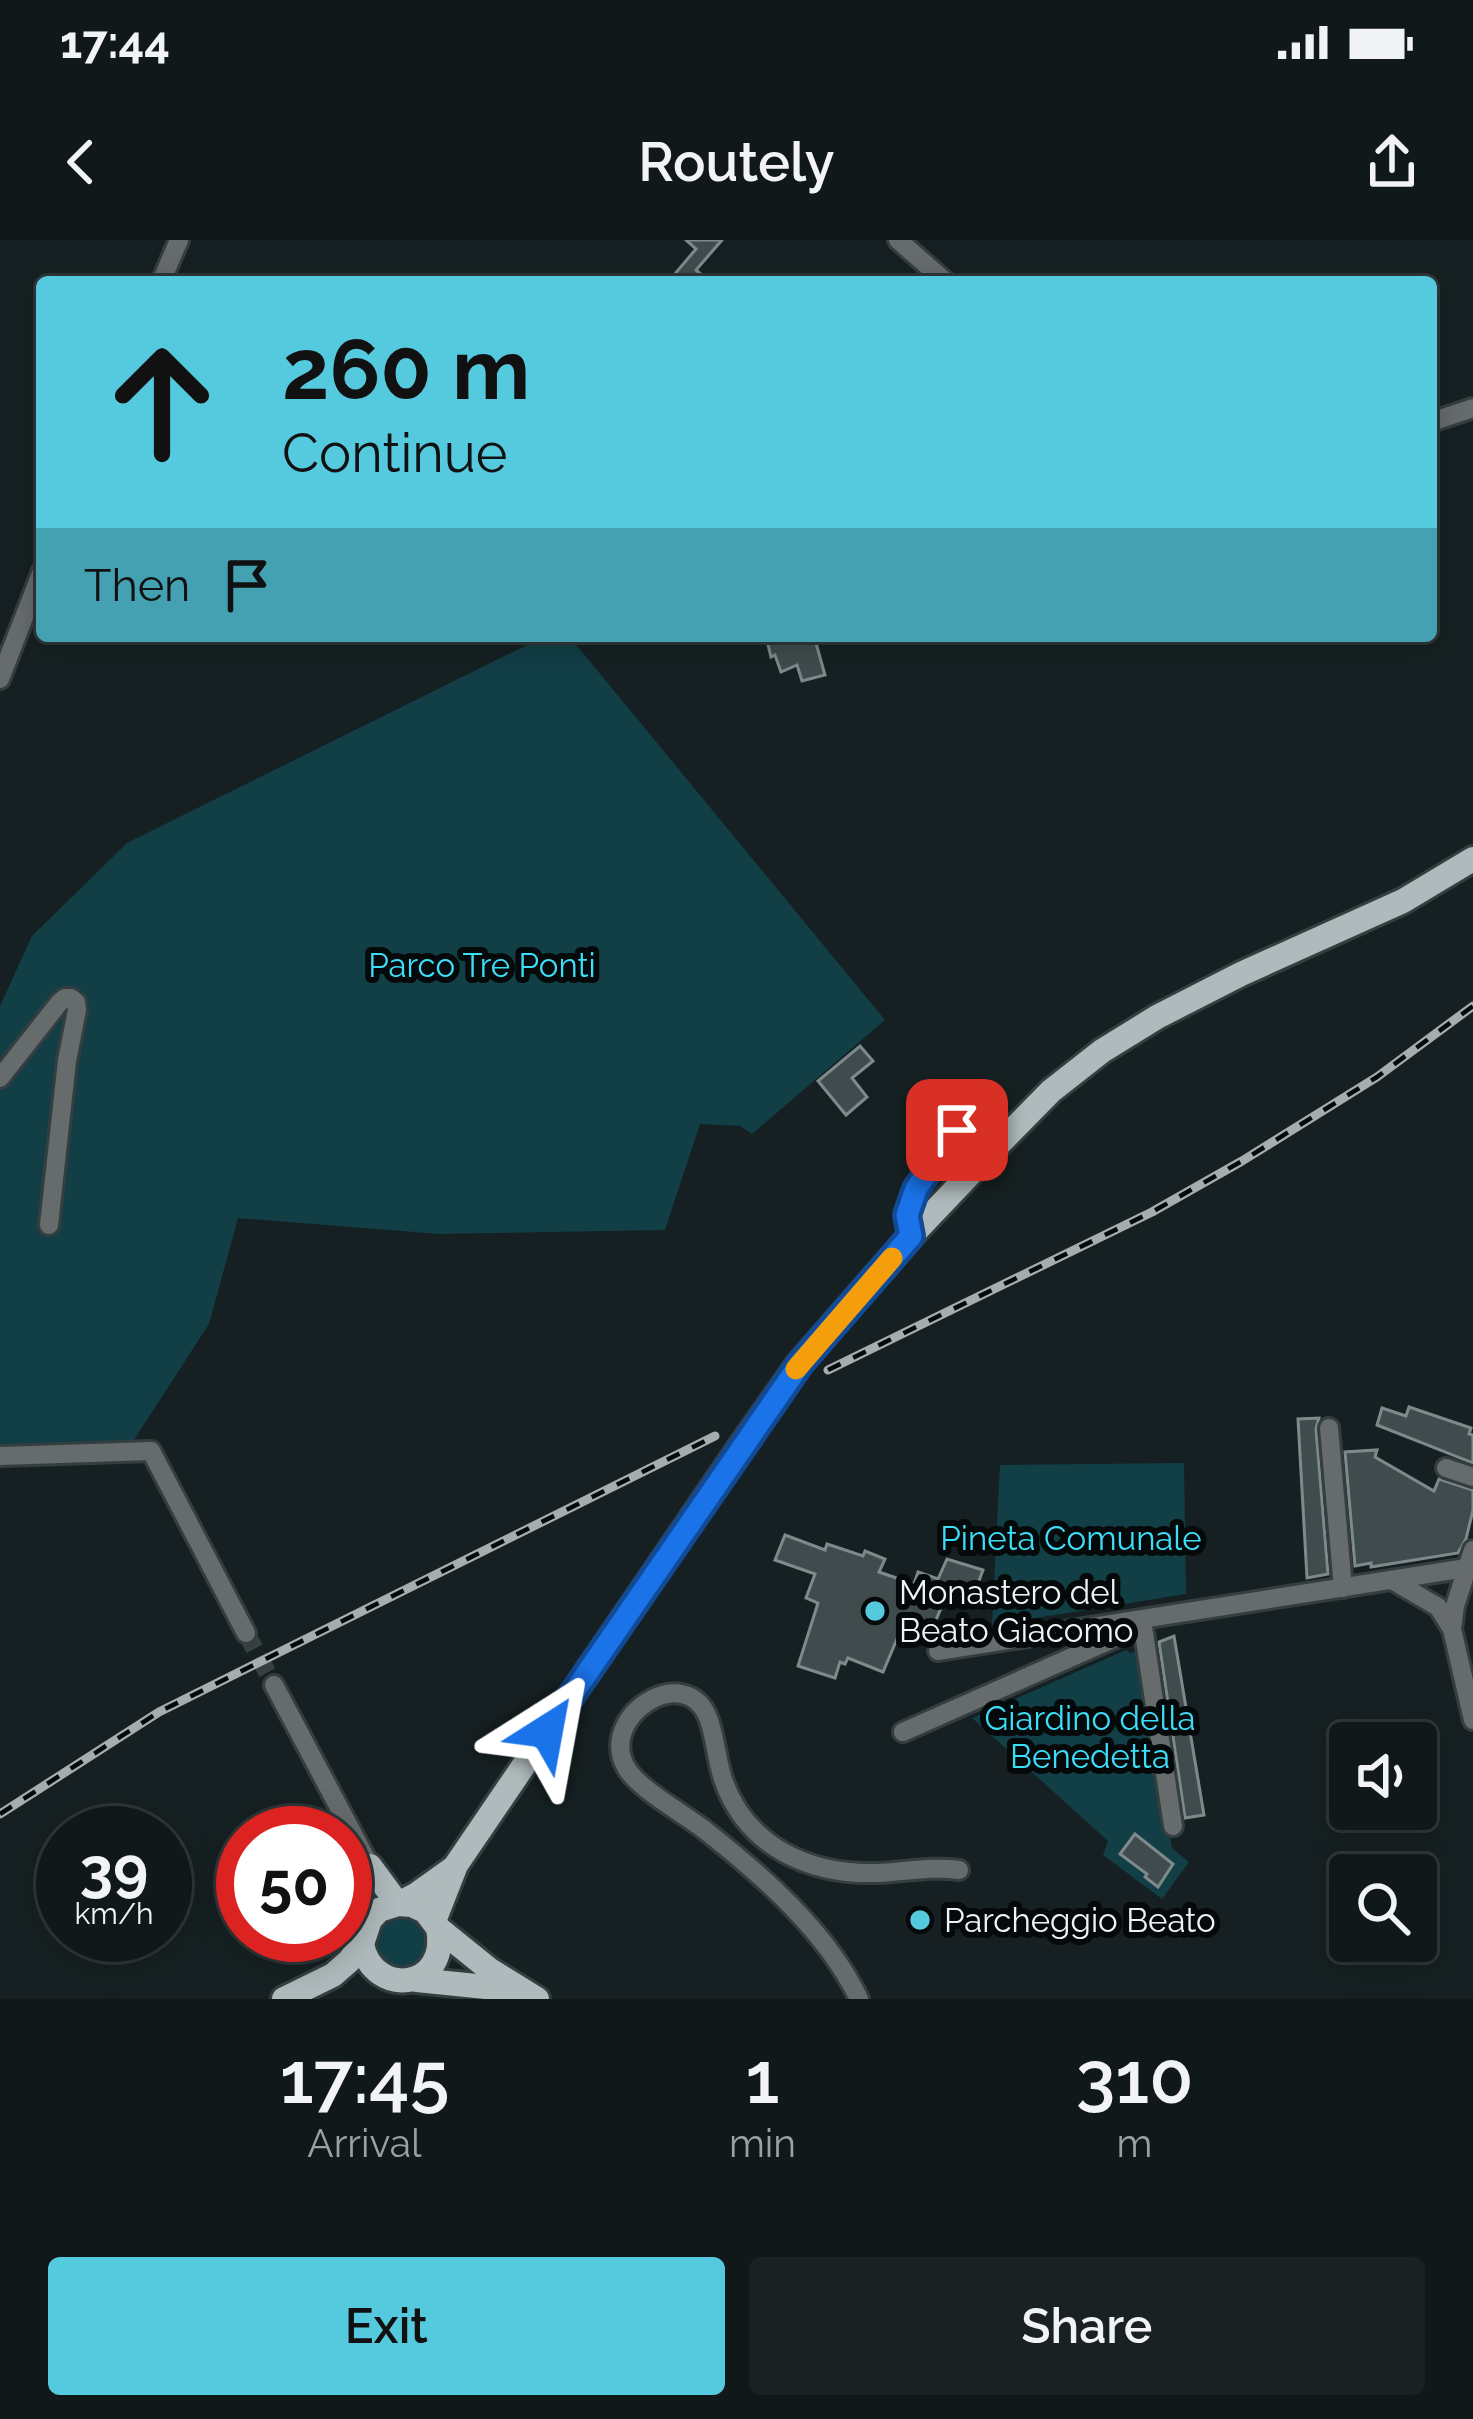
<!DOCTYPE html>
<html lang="en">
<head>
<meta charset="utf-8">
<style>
  body { margin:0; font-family:Raleway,sans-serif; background:#192123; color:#f1f3f6; height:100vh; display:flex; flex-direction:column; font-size:45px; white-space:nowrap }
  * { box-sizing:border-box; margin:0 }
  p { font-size:39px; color:#9ca0a2 }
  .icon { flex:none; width:66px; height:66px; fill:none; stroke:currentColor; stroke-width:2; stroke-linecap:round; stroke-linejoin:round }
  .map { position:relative; height:1759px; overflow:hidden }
  .drawer { display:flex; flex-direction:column; background:#10181a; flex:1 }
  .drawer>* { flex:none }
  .banner { position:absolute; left:36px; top:36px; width:1401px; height:366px; border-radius:12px; box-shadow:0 6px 30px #0003,0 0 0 3px #303739; background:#55cadf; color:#111; overflow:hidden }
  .controls { position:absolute; left:1329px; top:1482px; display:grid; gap:24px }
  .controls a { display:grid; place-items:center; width:108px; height:108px; border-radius:12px; background:#10181a; box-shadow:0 6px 30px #0003,0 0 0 3px #303739; font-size:60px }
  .speed { position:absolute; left:36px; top:1566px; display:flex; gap:24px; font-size:60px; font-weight:700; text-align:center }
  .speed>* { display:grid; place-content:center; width:156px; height:156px; border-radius:50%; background:#10181a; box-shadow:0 6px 30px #0003,0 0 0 3px #303739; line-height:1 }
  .speed small { font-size:30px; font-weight:400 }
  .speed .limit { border:18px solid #d22; background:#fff; color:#111 }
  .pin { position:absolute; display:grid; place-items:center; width:102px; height:102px; color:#fff; margin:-51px; border-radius:24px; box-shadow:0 6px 18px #0006 }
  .me { position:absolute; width:132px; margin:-66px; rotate:34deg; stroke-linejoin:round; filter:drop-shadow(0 0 9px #0008) }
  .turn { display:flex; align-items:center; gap:42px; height:252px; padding:0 48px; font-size:54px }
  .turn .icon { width:156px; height:156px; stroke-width:2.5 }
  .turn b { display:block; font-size:84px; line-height:102px }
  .then { display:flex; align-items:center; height:114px; padding:0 48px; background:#0003; gap:24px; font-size:45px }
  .eta { display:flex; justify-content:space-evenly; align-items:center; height:204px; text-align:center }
  .eta b { font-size:72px; font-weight:600; line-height:84px }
  .button { display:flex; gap:24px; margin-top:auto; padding:24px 48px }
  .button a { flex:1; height:138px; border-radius:12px; background:#55cadf; color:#111; font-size:48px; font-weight:600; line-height:138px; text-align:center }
  .button a+a { background:#192123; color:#f1f3f6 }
  .status { display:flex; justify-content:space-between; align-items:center; height:84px; padding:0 60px; background:#10181a; direction:ltr }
  .status svg { height:33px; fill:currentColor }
  header { display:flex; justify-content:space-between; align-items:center; height:156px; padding:0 48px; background:#10181a; font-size:54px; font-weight:600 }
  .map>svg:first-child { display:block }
  .green { fill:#123e46 }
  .building { fill:#404b4d; stroke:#7d898b; stroke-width:3 }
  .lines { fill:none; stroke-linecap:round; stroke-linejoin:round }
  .minor-tunnel { stroke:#364042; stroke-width:18; stroke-dasharray:18 9; stroke-linecap:butt }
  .minor-casing { stroke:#343e40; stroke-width:24 }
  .major-casing { stroke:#343e40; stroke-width:30 }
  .minor { stroke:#666b6c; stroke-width:18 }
  .major { stroke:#afbabc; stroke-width:24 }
  .rail-casing { stroke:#a5adae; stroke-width:9 }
  .rail { stroke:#050909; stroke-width:4.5; stroke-dasharray:14; stroke-linecap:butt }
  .major-bridge-casing { stroke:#343e40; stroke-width:30; stroke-linecap:butt }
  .major-bridge { stroke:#afbabc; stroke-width:24 }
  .route-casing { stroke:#114b97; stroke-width:30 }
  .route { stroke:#1a73e8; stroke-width:21 }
  .slow { stroke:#f59e0b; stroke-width:21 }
  .poi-dot { fill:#55cadf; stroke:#050909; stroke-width:4.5 }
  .labels { text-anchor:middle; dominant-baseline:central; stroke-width:12; stroke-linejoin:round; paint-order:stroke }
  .park-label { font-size:33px; fill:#3cdef9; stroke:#050909 }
  .poi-label { font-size:33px; fill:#edf4f5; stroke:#050909; text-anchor:start }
</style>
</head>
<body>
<div class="status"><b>17:44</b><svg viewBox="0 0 49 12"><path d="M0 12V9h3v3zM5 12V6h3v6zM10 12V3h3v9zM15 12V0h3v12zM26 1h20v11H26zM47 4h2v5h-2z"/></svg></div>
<header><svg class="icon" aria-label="back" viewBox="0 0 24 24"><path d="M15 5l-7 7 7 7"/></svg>Routely<svg class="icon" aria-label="share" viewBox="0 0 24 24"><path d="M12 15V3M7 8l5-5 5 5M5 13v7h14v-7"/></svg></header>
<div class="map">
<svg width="1473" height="1759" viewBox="0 0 1473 1759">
  <rect width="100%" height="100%" fill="#162022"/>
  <!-- green -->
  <g class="green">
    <polygon points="545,396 569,396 885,780 752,894 740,886 700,884 665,990 439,994 238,978 209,1084 130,1206 0,1210 0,766 32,696 127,603"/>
    <polygon points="1184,1223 1186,1354 992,1385 1000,1225"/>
    <polygon points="1126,1410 1130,1413 1139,1410 1145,1414 1172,1608 1189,1622 1162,1659 1103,1615 1108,1601 972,1478"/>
    <circle cx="400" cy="1702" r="26"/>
  </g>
  <!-- building -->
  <g class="building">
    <polygon points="686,0 722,0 696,30 710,42 668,42 696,9"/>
    <polygon points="766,396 814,396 825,435 802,441 797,425 781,432 775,415 771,417"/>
    <polygon points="860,806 873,821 852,838 867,857 846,875 818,841"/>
    <polygon points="1409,1167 1471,1188 1469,1194 1473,1195 1473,1223 1377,1185 1382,1168 1406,1176"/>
    <polygon points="1319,1178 1316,1189 1328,1334 1307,1338 1298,1179"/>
    <polygon points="1377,1210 1375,1217 1434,1251 1439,1239 1473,1250 1473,1270 1466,1299 1458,1313 1371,1327 1371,1323 1355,1326 1345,1212"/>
    <polygon points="785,1295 825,1310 827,1304 863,1316 865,1311 885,1319 879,1332 914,1344 918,1332 938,1339 947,1319 983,1330 974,1354 951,1345 927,1401 912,1405 897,1399 883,1432 848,1418 845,1424 840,1422 835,1438 798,1426 818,1363 806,1358 815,1334 775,1320"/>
    <polygon points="1174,1396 1204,1575 1185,1578 1159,1402"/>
    <polygon points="1135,1594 1173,1624 1158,1647 1145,1637 1147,1634 1120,1614"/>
  </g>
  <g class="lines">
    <!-- minor-tunnel -->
    <polyline class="minor-tunnel" points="246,1393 274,1445"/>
    <defs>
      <g id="minor">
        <polyline points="898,0 946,42"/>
        <polyline points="161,42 179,0"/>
        <polyline points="1431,182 1473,168"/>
        <polyline points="0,439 42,331"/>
        <polyline points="0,838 59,763 65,758 71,758 76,762 77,770 67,821 49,985"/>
        <polyline points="911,996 907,975 916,949 957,890"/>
        <polyline points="1329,1188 1343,1348"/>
        <polyline points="0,1216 151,1211 246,1393"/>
        <polyline points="1446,1228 1473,1237"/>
        <polyline points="1473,1310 1455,1366 1452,1389 1473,1480"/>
        <polyline points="1392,1340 1438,1367 1452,1389"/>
        <polyline points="938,1411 1473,1327"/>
        <polyline points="274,1445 370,1626"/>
        <polyline points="903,1492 1115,1398 1142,1380 1173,1586"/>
        <path d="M859 1759C827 1692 764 1637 706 1591 686 1575 640 1550 627 1529 595 1477 687 1418 709 1480 716 1501 717 1523 724 1542 748 1608 811 1635 877 1633 905 1632 931 1626 959 1630"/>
      </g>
      <g id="major">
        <polyline points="799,1124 911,996 990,913 1051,851 1102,811 1157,777 1241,734 1403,661 1473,619"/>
        <polyline points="370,1626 398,1664 417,1654 452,1629"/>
        <polyline points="434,1681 456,1625 742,1205"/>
        <path d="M362 1704C373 1759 450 1750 438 1688"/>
        <polyline points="417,1740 486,1747 515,1756"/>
        <polyline points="284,1759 333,1735 349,1721 362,1704 370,1680 379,1670 398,1664 412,1665 425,1671 438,1688 490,1730 537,1759"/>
      </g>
    </defs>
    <!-- minor casing -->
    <use href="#minor" class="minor-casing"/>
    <!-- major casing -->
    <use href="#major" class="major-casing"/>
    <!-- minor -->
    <use href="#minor" class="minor"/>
    <!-- major -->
    <use href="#major" class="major"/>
    <defs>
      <g id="rail">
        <polyline points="828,1130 1152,972 1242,921 1377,837 1473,766"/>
        <polyline points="0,1574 159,1472 715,1196"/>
      </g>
    </defs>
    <!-- rail casing -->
    <use href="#rail" class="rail-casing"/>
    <!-- rail -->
    <use href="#rail" class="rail"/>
    <defs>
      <polyline id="major-bridge" points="742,1205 799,1124"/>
    </defs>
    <!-- major-bridge casing -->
    <use href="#major-bridge" class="major-bridge-casing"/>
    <!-- major-bridge -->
    <use href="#major-bridge" class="major-bridge"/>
  </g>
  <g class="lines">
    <defs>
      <polyline id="route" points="547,1491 800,1124 911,996 907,975 916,949 957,890"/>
    </defs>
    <!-- route casing -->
    <use href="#route" class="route-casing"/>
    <!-- route -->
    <use href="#route" class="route"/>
    <!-- slow -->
    <polyline class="slow" points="796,1129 892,1018"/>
  </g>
  <!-- markers -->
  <g class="poi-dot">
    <circle cx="875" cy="1371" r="12"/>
    <circle cx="920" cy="1680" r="12"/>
  </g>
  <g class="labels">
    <!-- park labels -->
    <g class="park-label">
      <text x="482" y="725">Parco Tre Ponti</text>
      <text x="1071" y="1298">Pineta Comunale</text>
      <text x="1090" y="1478">Giardino della<tspan x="1090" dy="38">Benedetta</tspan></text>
    </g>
    <!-- poi labels -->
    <g class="poi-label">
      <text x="899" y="1352">Monastero del<tspan x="899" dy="38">Beato Giacomo</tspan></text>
      <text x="944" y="1680">Parcheggio Beato</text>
    </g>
  </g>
</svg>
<div class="controls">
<a><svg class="icon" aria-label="sound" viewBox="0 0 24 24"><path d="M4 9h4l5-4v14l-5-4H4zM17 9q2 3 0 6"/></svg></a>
<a><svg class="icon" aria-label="search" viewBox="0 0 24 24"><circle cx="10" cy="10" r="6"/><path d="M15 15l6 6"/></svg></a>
</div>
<div class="speed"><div>39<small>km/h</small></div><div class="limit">50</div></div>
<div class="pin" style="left:957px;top:890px;background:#d93025"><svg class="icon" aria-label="arrive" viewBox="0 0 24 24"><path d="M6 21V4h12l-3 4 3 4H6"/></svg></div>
<svg class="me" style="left:547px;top:1491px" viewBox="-20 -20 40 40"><path d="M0-17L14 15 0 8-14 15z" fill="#1a73e8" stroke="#fff" stroke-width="4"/></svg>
<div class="banner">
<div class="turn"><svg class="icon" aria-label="ahead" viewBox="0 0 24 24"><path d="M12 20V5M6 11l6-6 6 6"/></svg><div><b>260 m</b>Continue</div></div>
<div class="then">Then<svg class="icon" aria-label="arrive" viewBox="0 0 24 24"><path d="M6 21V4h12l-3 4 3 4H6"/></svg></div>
</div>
</div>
<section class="drawer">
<div class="eta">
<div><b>17:45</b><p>Arrival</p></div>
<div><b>1</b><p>min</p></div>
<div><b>310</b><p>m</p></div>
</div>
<div class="button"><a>Exit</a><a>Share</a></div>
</section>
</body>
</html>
